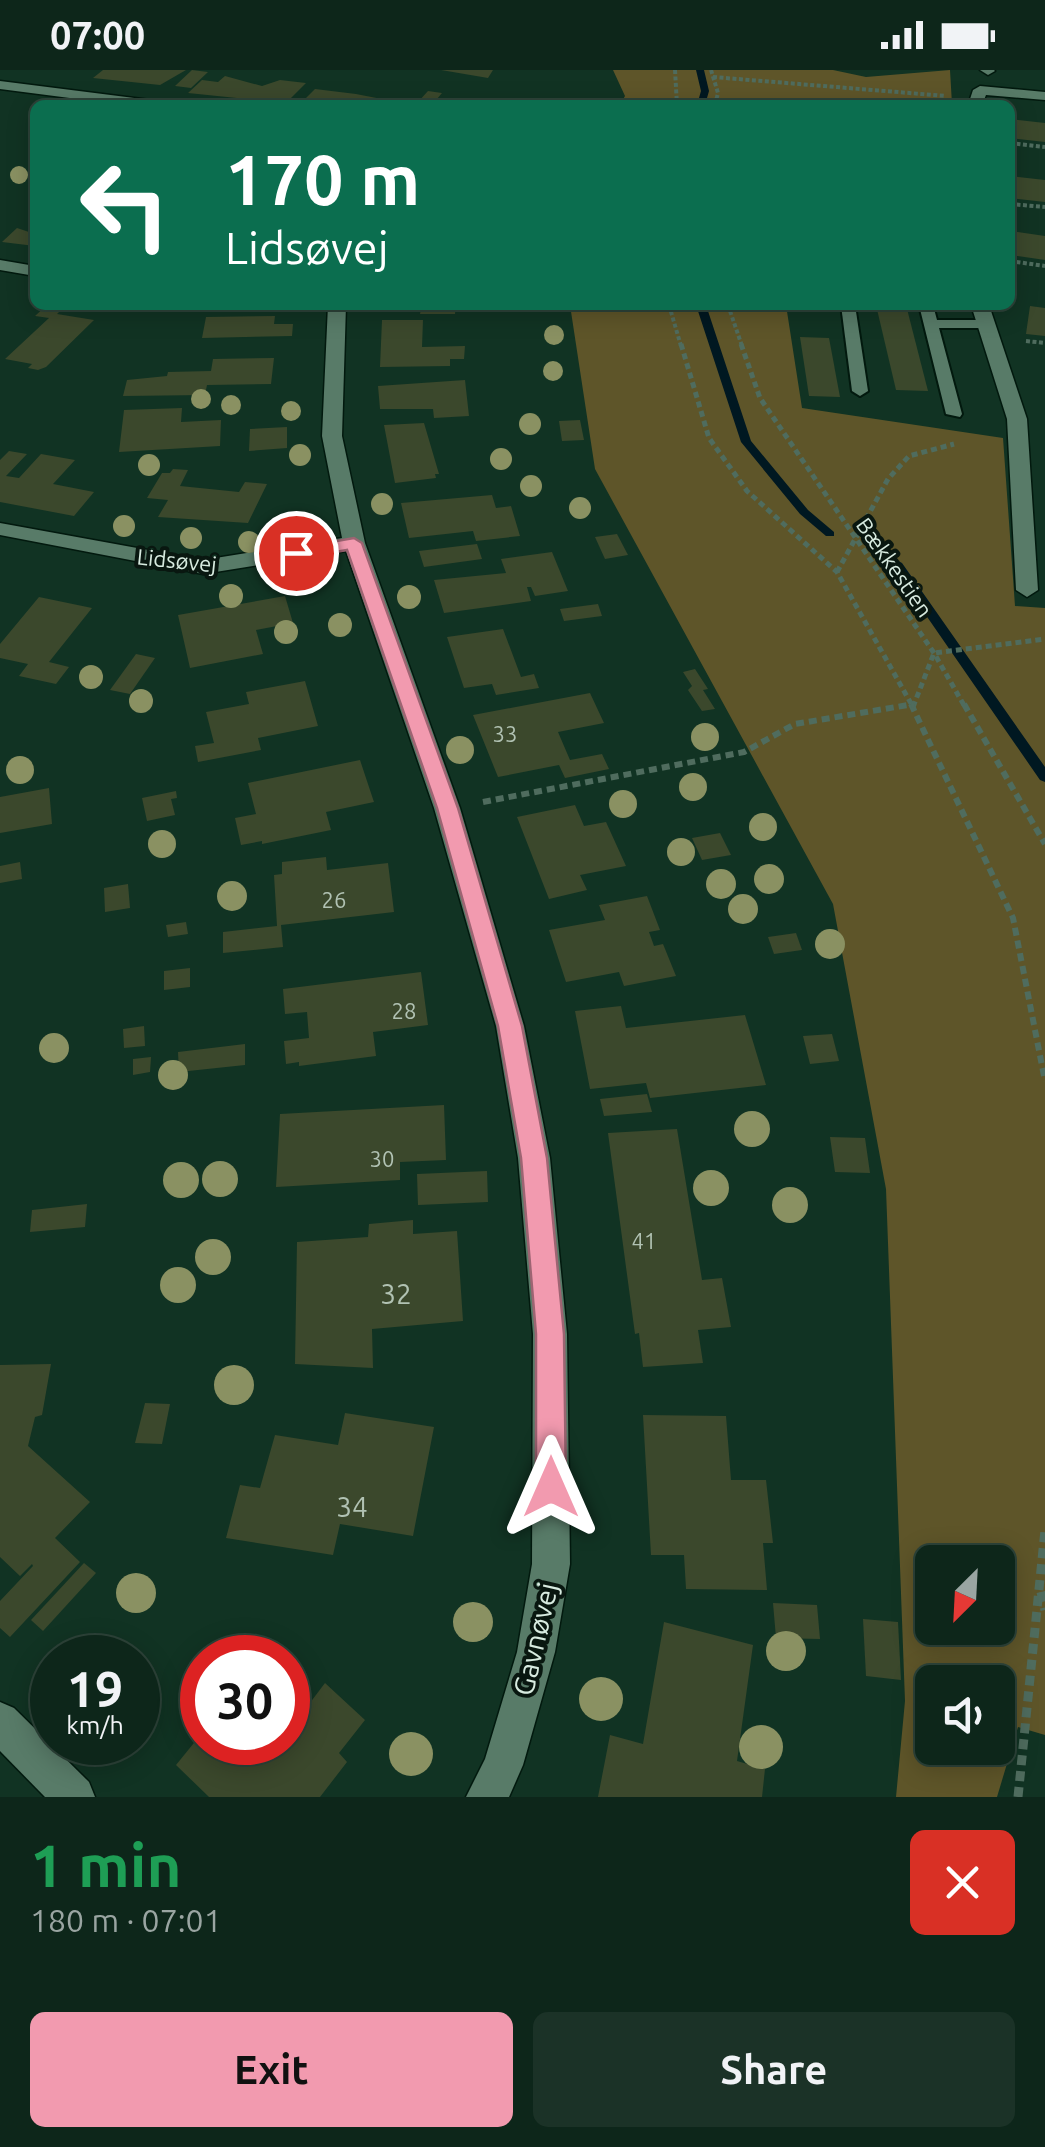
<!DOCTYPE html>
<html lang="en">
<head>
<meta charset="utf-8">
<style>
  body { margin:0; font-family:Ubuntu,sans-serif; background:#1b3227; color:#f1f3f6; height:100vh; display:flex; flex-direction:column; font-size:38px; white-space:nowrap }
  * { box-sizing:border-box; margin:0 }
  p { font-size:32px; color:#9aa5a2 }
  .icon { flex:none; width:55px; height:55px; fill:none; stroke:currentColor; stroke-width:2; stroke-linecap:round; stroke-linejoin:round }
  .map { position:relative; height:1727px; overflow:hidden }
  .sheet { display:flex; flex-direction:column; background:#0d261a; flex:1 }
  .sheet>* { flex:none }
  .guide { position:absolute; left:30px; top:30px; width:985px; height:210px; border-radius:15px; box-shadow:0 5px 25px #0003,0 0 0 2px #2d4339; background:#0b6e4f; color:#fff; overflow:hidden }
  .needle { width:65px; rotate:204deg }
  .buttons { position:absolute; left:915px; top:1475px; display:grid; gap:20px }
  .buttons a { display:grid; place-items:center; width:100px; height:100px; border-radius:15px; background:#0d261a; box-shadow:0 5px 25px #0003,0 0 0 2px #2d4339; font-size:50px }
  .speed { position:absolute; left:30px; top:1565px; display:flex; gap:20px; font-size:50px; font-weight:700; text-align:center }
  .speed>* { display:grid; place-content:center; width:130px; height:130px; border-radius:50%; background:#0d261a; box-shadow:0 5px 25px #0003,0 0 0 2px #2d4339; line-height:1 }
  .speed small { font-size:25px; font-weight:400 }
  .speed .limit { border:15px solid #d22; background:#fff; color:#111 }
  .pin { position:absolute; display:grid; place-items:center; width:85px; height:85px; color:#fff; margin:-42px; border:5px solid #fff; border-radius:50%; box-shadow:0 2px 10px #0007 }
  .me { position:absolute; width:110px; margin:-55px; rotate:0deg; stroke-linejoin:round; filter:drop-shadow(0 0 8px #0008) }
  .turn { display:flex; align-items:center; gap:35px; height:210px; padding:0 30px; font-size:45px }
  .turn .icon { width:130px; height:130px; stroke-width:2.5 }
  .turn b { display:block; font-size:70px; line-height:85px }
  .round { display:grid; place-items:center; flex:none; width:105px; height:105px; border-radius:15px; background:#1b3227 }
  .head { display:flex; align-items:center; justify-content:space-between; height:170px; padding:0 30px }
  h1 { font-size:60px; font-weight:700; line-height:75px; color:#1e9e55 }
  .action { display:flex; gap:20px; margin-top:auto; padding:20px 30px }
  .action a { flex:1; height:115px; border-radius:15px; background:#f29aaf; color:#111; font-size:40px; font-weight:700; line-height:115px; text-align:center }
  .action a+a { background:#1b3227; color:#f1f3f6 }
  .status { display:flex; justify-content:space-between; align-items:center; height:70px; padding:0 50px; background:#0d261a; direction:ltr }
  .status svg { height:28px; fill:currentColor }
  .map>svg:first-child { display:block }
  .forest { fill:#5e5529; fill-rule:evenodd }
  .lines { fill:none; stroke-linecap:round; stroke-linejoin:round }
  .stream { fill:#001821; fill-rule:evenodd }
  .building { fill:#3b482c }
  .service-casing { stroke:#02190e; stroke-width:4 }
  .minor-casing { stroke:#02190e; stroke-width:3 }
  .path-far3 { stroke:#4f6c5e; stroke-width:4; stroke-dasharray:4 2.5; stroke-linecap:butt }
  .path-far2 { stroke:#4f6c5e; stroke-width:5; stroke-dasharray:6 4; stroke-linecap:butt }
  .path-far1 { stroke:#4f6c5e; stroke-width:6; stroke-dasharray:8 5; stroke-linecap:butt }
  .path { stroke:#4f6c5e; stroke-width:9; stroke-dasharray:10 6; stroke-linecap:butt }
  .service { fill:#587b68; fill-rule:evenodd }
  .minor { fill:#587b68; fill-rule:evenodd }
  .tree { fill:#8a9162 }
  .route { fill:#f29aaf; stroke:#9d6472; stroke-width:2.5 }
  .labels { text-anchor:middle; dominant-baseline:central; stroke-width:8; stroke-linejoin:round; paint-order:stroke }
  .far-street-label { font-size:22px; fill:#d8ebe0; stroke:#091710 }
  .number-label { font-size:22px; fill:#b1c2b3 }
  .near-number-label { font-size:28px; fill:#b1c2b3 }
  .street-label { font-size:28px; fill:#d8ebe0; stroke:#091710 }
</style>
</head>
<body>
<div class="status"><b>07:00</b><svg viewBox="0 0 49 12"><path d="M0 12V9h3v3zM5 12V6h3v6zM10 12V3h3v9zM15 12V0h3v12zM26 1h20v11H26zM47 4h2v5h-2z"/></svg></div>
<div class="map">
<svg width="1045" height="1727" viewBox="0 0 1045 1727">
  <rect width="100%" height="100%" fill="#113323"/>
  <!-- forest -->
  <g class="forest">
    <polygon points="613,0 833,0 866,7 950,0 952,34 620,35 625,26"/>
    <path d="M570 235H786L802 338 1003 368 1015 536 1045 538V1665L1018 1657 997 1727H896L905 1631 886 1119 833 834 595 399ZM932 1492H998V1558H932ZM932 1612H998V1678H932Z"/>
  </g>
  <g class="lines">
    <!-- stream -->
    <g class="stream">
      <polygon points="696,0 704,0 709,21 705,35 697,35 701,21"/>
      <polygon points="696,235 706,235 751,371 808,440 834,462 834,466 826,466 800,444 741,372"/>
      <polygon points="881,481 902,493 1045,697 1045,712 1040,710 894,499 877,487 877,483"/>
    </g>
  </g>
  <!-- building -->
  <g class="building">
    <polygon points="103,0 186,0 160,15 93,8"/>
    <polygon points="192,0 208,2 191,18 175,16"/>
    <polygon points="441,0 493,0 488,8"/>
    <polygon points="225,6 262,16 280,10 306,13 286,33 188,23 202,10 218,12"/>
    <polygon points="315,19 356,24 392,31 389,35 299,35"/>
    <polygon points="428,21 442,23 437,29 467,35 418,32"/>
    <polygon points="1010,49 1045,53 1045,72 1010,68"/>
    <polygon points="1010,106 1045,110 1045,132 1010,128"/>
    <polygon points="17,158 35,164 35,176 2,172"/>
    <polygon points="1010,161 1045,166 1045,190 1010,185"/>
    <polygon points="47,235 66,235 57,244 94,250 46,297 38,300 28,298 32,294 5,289 49,248 35,246"/>
    <polygon points="381,235 456,235 455,244 420,244 421,239 380,239"/>
    <polygon points="876,235 906,235 928,321 896,320"/>
    <polygon points="1030,236 1045,238 1045,266 1026,264"/>
    <polygon points="275,246 274,254 293,254 292,266 202,268 206,247"/>
    <polygon points="382,250 423,250 422,277 465,276 464,289 450,289 450,296 380,297"/>
    <polygon points="800,267 829,268 840,327 809,326"/>
    <polygon points="274,288 271,314 207,315 205,325 123,326 127,310 167,306 168,302 211,301 213,289"/>
    <polygon points="465,310 469,346 434,348 433,339 380,339 378,316"/>
    <polygon points="182,338 181,352 221,350 220,376 119,382 124,340"/>
    <polygon points="580,350 584,370 562,371 559,351"/>
    <polygon points="424,353 439,404 435,404 436,408 395,413 384,355"/>
    <polygon points="287,357 287,378 249,381 250,359"/>
    <polygon points="9,381 27,384 6,406 19,408 41,384 75,390 53,414 94,422 74,446 0,432 0,390"/>
    <polygon points="173,399 188,400 180,416 239,422 245,412 267,414 248,453 158,447 168,430 147,428 162,403 170,403"/>
    <polygon points="492,425 496,438 511,436 520,466 476,471 473,461 409,468 401,433"/>
    <polygon points="617,464 628,485 605,489 595,467"/>
    <polygon points="477,474 482,489 424,497 419,481"/>
    <polygon points="552,482 568,521 535,526 531,517 527,517 531,531 444,543 434,510 506,503 501,489"/>
    <polygon points="285,526 293,553 256,560 263,584 190,598 178,545"/>
    <polygon points="39,527 92,538 49,592 69,597 56,614 19,606 28,594 0,588 0,574"/>
    <polygon points="598,534 602,546 564,551 560,539"/>
    <polygon points="503,559 521,607 534,604 539,618 496,625 492,614 464,618 447,567"/>
    <polygon points="136,584 155,588 130,624 110,620"/>
    <polygon points="695,599 708,619 703,620 715,639 702,641 688,620 692,616 683,602"/>
    <polygon points="305,611 318,656 258,668 261,680 198,692 195,676 214,673 206,642 249,634 246,622"/>
    <polygon points="590,623 604,653 558,662 570,690 602,684 609,699 565,708 559,695 498,707 473,645"/>
    <polygon points="360,690 374,732 326,742 331,760 262,774 262,771 241,775 235,748 256,744 248,713"/>
    <polygon points="49,718 52,754 0,763 0,727"/>
    <polygon points="176,721 177,728 171,729 175,745 147,751 142,728"/>
    <polygon points="575,735 584,756 606,752 626,796 580,805 587,820 549,829 517,747"/>
    <polygon points="720,763 731,785 702,790 692,768"/>
    <polygon points="326,787 327,800 388,793 394,842 281,855 283,877 223,883 223,862 277,856 274,805 282,804 282,792"/>
    <polygon points="20,792 22,809 0,813 0,796"/>
    <polygon points="128,814 130,838 105,842 104,818"/>
    <polygon points="647,826 660,860 649,862 654,876 663,874 676,906 624,916 619,902 566,912 549,860 605,850 599,835"/>
    <polygon points="186,852 188,864 168,867 166,855"/>
    <polygon points="796,863 802,880 774,884 768,867"/>
    <polygon points="190,898 190,917 164,920 164,901"/>
    <polygon points="421,902 428,955 373,962 376,986 299,996 299,992 286,994 284,971 309,968 307,942 285,944 283,919"/>
    <polygon points="621,936 626,958 745,945 766,1015 650,1028 646,1013 590,1019 575,941"/>
    <polygon points="144,956 145,976 124,978 123,959"/>
    <polygon points="832,964 839,991 810,994 803,966"/>
    <polygon points="245,974 245,995 179,1002 178,982"/>
    <polygon points="151,987 150,1002 133,1005 133,989"/>
    <polygon points="647,1024 652,1042 604,1046 600,1029"/>
    <polygon points="444,1035 446,1090 400,1092 400,1110 276,1117 280,1044"/>
    <polygon points="677,1059 702,1210 722,1208 731,1257 698,1260 703,1293 643,1297 639,1263 635,1264 608,1063"/>
    <polygon points="830,1067 865,1068 870,1103 835,1102"/>
    <polygon points="487,1101 488,1132 418,1135 417,1104"/>
    <polygon points="87,1134 85,1157 30,1162 32,1140"/>
    <polygon points="413,1150 413,1164 457,1161 463,1251 372,1259 373,1298 295,1294 297,1172 368,1167 369,1154"/>
    <polygon points="51,1294 42,1345 35,1347 28,1376 90,1432 55,1468 80,1492 10,1567 0,1558 0,1531 33,1496 32,1494 20,1506 0,1487 0,1295"/>
    <polygon points="145,1333 170,1334 162,1374 135,1373"/>
    <polygon points="345,1343 434,1357 413,1466 340,1454 333,1485 226,1468 240,1415 260,1418 275,1365 338,1375"/>
    <polygon points="643,1345 726,1346 731,1410 766,1410 773,1473 763,1473 767,1520 686,1519 684,1485 651,1485"/>
    <polygon points="84,1493 96,1503 43,1561 31,1550"/>
    <polygon points="773,1533 817,1535 820,1569 776,1568"/>
    <polygon points="863,1549 898,1552 901,1610 866,1606"/>
    <polygon points="664,1552 753,1575 737,1691 765,1699 762,1727 598,1727 610,1665 643,1674"/>
    <polygon points="325,1613 365,1650 339,1683 347,1692 320,1727 209,1727 176,1695 202,1663 202,1672 288,1672 288,1634 300,1646"/>
  </g>
  <g class="lines">
    <defs>
      <g id="service">
        <polygon points="841,235 855,235 868,321 860,326 852,321"/>
        <polygon points="919,235 933,235 937,250 986,250 993,254 986,258 939,258 962,344 960,347 946,344"/>
      </g>
      <g id="minor">
        <polygon points="980,0 994,0 995,1 988,5"/>
        <polygon points="0,11 158,31 165,35 124,35 0,19"/>
        <polygon points="980,16 1045,22 1045,30 986,25 982,35 968,35 973,20"/>
        <polygon points="0,190 35,196 35,206 0,200"/>
        <polygon points="328,235 346,235 342,366 365,473 460,738 524,956 550,1088 567,1264 570,1494 555,1582 523,1695 509,1727 466,1727 485,1689 517,1582 532,1494 533,1264 518,1088 496,956 434,738 346,481 203,504 0,465 0,453 203,490 342,468 322,366"/>
        <polygon points="971,235 989,235 1027,349 1038,520 1027,527 1016,520 1007,349"/>
        <polygon points="0,1632 14,1638 89,1712 95,1727 45,1727 0,1681"/>
      </g>
    </defs>
    <!-- service casing -->
    <use href="#service" class="service-casing"/>
    <!-- minor casing -->
    <use href="#minor" class="minor-casing"/>
    <!-- path-far3 -->
    <g class="path-far3">
      <polyline points="675,0 677,35"/>
      <polyline points="711,0 718,23 715,35"/>
      <polyline points="713,7 946,26"/>
      <polyline points="1010,73 1045,77"/>
      <polyline points="1010,134 1045,137"/>
      <polyline points="1010,191 1045,196"/>
      <polyline points="669,235 681,276"/>
      <polyline points="728,235 742,276"/>
      <polyline points="1026,271 1045,273"/>
    </g>
    <!-- path-far2 -->
    <g class="path-far2">
      <polyline points="681,274 709,368 747,421 837,502 913,637"/>
      <polyline points="741,274 760,328 934,583 965,637"/>
      <polyline points="837,502 888,409 909,386 954,374"/>
      <polyline points="913,637 934,583 1045,569"/>
    </g>
    <!-- path-far1 -->
    <g class="path-far1">
      <polyline points="911,634 1013,848 1045,1011"/>
      <polyline points="964,634 1045,774"/>
      <polyline points="483,732 744,682 795,654 914,634"/>
    </g>
    <!-- path -->
    <g class="path">
      <polyline points="1041,1522 1045,1540"/>
      <polyline points="1018,1727 1045,1460"/>
    </g>
    <!-- service -->
    <use href="#service" class="service"/>
    <!-- minor -->
    <use href="#minor" class="minor"/>
  </g>
  <!-- trees -->
  <g class="tree">
    <circle cx="19" cy="105" r="9"/>
    <circle cx="554" cy="265" r="10"/>
    <circle cx="553" cy="301" r="10"/>
    <circle cx="201" cy="329" r="10"/>
    <circle cx="231" cy="335" r="10"/>
    <circle cx="291" cy="341" r="10"/>
    <circle cx="530" cy="354" r="11"/>
    <circle cx="300" cy="385" r="11"/>
    <circle cx="501" cy="389" r="11"/>
    <circle cx="149" cy="395" r="11"/>
    <circle cx="531" cy="416" r="11"/>
    <circle cx="382" cy="434" r="11"/>
    <circle cx="580" cy="438" r="11"/>
    <circle cx="124" cy="456" r="11"/>
    <circle cx="191" cy="468" r="11"/>
    <circle cx="249" cy="472" r="11"/>
    <circle cx="231" cy="526" r="12"/>
    <circle cx="409" cy="527" r="12"/>
    <circle cx="340" cy="555" r="12"/>
    <circle cx="286" cy="562" r="12"/>
    <circle cx="91" cy="607" r="12"/>
    <circle cx="141" cy="631" r="12"/>
    <circle cx="705" cy="667" r="14"/>
    <circle cx="460" cy="680" r="14"/>
    <circle cx="20" cy="700" r="14"/>
    <circle cx="693" cy="717" r="14"/>
    <circle cx="623" cy="734" r="14"/>
    <circle cx="763" cy="757" r="14"/>
    <circle cx="162" cy="774" r="14"/>
    <circle cx="681" cy="782" r="14"/>
    <circle cx="769" cy="809" r="15"/>
    <circle cx="721" cy="814" r="15"/>
    <circle cx="232" cy="826" r="15"/>
    <circle cx="743" cy="839" r="15"/>
    <circle cx="830" cy="874" r="15"/>
    <circle cx="54" cy="978" r="15"/>
    <circle cx="173" cy="1005" r="15"/>
    <circle cx="752" cy="1059" r="18"/>
    <circle cx="220" cy="1109" r="18"/>
    <circle cx="181" cy="1110" r="18"/>
    <circle cx="711" cy="1118" r="18"/>
    <circle cx="790" cy="1135" r="18"/>
    <circle cx="213" cy="1187" r="18"/>
    <circle cx="178" cy="1215" r="18"/>
    <circle cx="234" cy="1315" r="20"/>
    <circle cx="136" cy="1523" r="20"/>
    <circle cx="473" cy="1552" r="20"/>
    <circle cx="786" cy="1581" r="20"/>
    <circle cx="601" cy="1629" r="22"/>
    <circle cx="761" cy="1677" r="22"/>
    <circle cx="411" cy="1684" r="22"/>
  </g>
  <!-- route -->
  <polygon class="route" points="354,468 362,473 458,738 522,956 547,1088 564,1264 566,1417 562,1428 551,1432 540,1428 536,1417 536,1264 521,1088 498,956 437,738 347,480 296,489 287,483 296,478"/>
  <g class="labels">
    <!-- far-street labels -->
    <g class="far-street-label">
      <text transform="translate(177 490) rotate(6)">Lidsøvej</text>
      <text transform="translate(895 497) rotate(55)">Bækkestien</text>
    </g>
    <!-- number labels -->
    <g class="number-label">
      <text x="505" y="663">33</text>
      <text x="334" y="829">26</text>
      <text x="404" y="940">28</text>
      <text x="382" y="1088">30</text>
      <text x="644" y="1170">41</text>
    </g>
    <!-- near-number labels -->
    <g class="near-number-label">
      <text x="396" y="1223">32</text>
      <text x="352" y="1436">34</text>
    </g>
    <!-- street labels -->
    <g class="street-label">
      <text transform="translate(535 1569) rotate(-77)">Gavnøvej</text>
    </g>
  </g>
</svg>
<div class="buttons">
<a><svg class="needle" viewBox="-14 -14 28 28"><path d="M0-13l5 13h-10z" fill="#e53935"/><path d="M0 13l5-13h-10z" fill="#9aa5a2"/></svg></a>
<a><svg class="icon" aria-label="sound" viewBox="0 0 24 24"><path d="M4 9h4l5-4v14l-5-4H4zM17 9q2 3 0 6"/></svg></a>
</div>
<div class="speed"><div>19<small>km/h</small></div><div class="limit">30</div></div>
<div class="pin" style="left:296px;top:483px;background:#d93025"><svg class="icon" aria-label="arrive" viewBox="0 0 24 24"><path d="M6 21V4h12l-3 4 3 4H6"/></svg></div>
<svg class="me" style="left:551px;top:1417px" viewBox="-20 -20 40 40"><path d="M0-17L14 15 0 8-14 15z" fill="#f29aaf" stroke="#fff" stroke-width="4"/></svg>
<div class="guide">
<div class="turn"><svg class="icon" aria-label="left" viewBox="0 0 24 24"><path d="M17 20v-9H6M10 6l-5 5 5 5"/></svg><div><b>170 m</b>Lidsøvej</div></div>
</div>
</div>
<section class="sheet">
<div class="head"><div><h1>1 min</h1><p>180 m · 07:01</p></div><a class="round" style="background:#d93025;color:#fff"><svg class="icon" aria-label="close" viewBox="0 0 24 24"><path d="M6 6l12 12M18 6L6 18"/></svg></a></div>
<div class="action"><a>Exit</a><a>Share</a></div>
</section>
</body>
</html>
